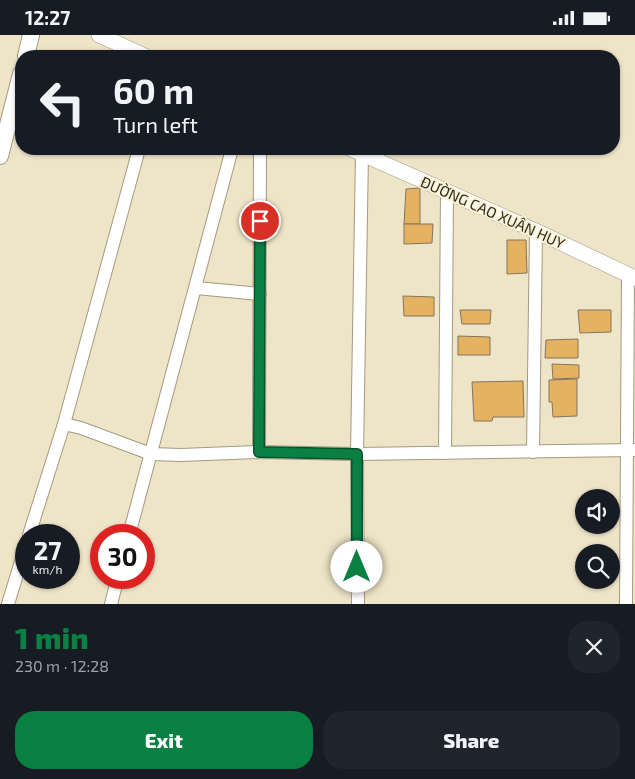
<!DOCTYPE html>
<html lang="en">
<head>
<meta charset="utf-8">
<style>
  body { margin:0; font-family:"Exo 2",sans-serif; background:#20242c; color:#f1f3f6; height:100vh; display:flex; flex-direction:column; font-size:19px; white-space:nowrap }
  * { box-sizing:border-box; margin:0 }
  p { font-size:16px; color:#9ea1a6 }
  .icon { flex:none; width:28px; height:28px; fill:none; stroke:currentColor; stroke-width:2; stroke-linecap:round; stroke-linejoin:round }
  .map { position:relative; height:569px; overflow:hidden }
  .drawer { display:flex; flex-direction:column; background:#171b24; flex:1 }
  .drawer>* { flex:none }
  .guide { position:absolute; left:15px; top:15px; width:605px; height:105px; border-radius:20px; box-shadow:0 1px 4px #0004; background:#171b24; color:#f1f3f6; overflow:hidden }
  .fabs { position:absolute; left:575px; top:454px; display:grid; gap:10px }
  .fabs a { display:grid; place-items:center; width:45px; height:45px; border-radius:50%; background:#171b24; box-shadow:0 1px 4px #0004; font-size:25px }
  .speed { position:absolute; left:15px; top:489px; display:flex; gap:10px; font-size:25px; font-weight:700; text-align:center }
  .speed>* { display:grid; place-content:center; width:65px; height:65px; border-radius:50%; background:#171b24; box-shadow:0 1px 4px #0004; line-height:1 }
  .speed small { font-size:12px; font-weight:400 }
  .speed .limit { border:8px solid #d22; background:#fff; color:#111 }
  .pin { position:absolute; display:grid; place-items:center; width:42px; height:42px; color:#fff; margin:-21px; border:2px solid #fff; border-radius:50%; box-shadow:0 1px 5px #0007 }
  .me { position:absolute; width:55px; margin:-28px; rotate:0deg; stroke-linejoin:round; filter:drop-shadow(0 0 4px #0008) }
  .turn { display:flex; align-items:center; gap:18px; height:105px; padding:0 15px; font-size:22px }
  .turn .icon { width:65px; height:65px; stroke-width:2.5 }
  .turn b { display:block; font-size:35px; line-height:42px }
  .round { display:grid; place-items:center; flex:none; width:52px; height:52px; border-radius:20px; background:#20242c }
  .overview { display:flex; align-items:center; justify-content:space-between; height:85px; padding:0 15px }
  h1 { font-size:30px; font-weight:800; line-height:38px; color:#0b8043 }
  .primary-button { display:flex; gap:10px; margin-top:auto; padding:10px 15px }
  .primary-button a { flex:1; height:58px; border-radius:20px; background:#0b8043; color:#fff; font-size:20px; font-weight:800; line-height:58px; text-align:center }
  .primary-button a+a { background:#20242c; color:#f1f3f6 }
  .status { display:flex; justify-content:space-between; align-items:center; height:35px; padding:0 25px; background:#171b24; direction:ltr }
  .status svg { height:14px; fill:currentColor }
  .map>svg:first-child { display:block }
  .building { fill:#e4b261; stroke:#84745d }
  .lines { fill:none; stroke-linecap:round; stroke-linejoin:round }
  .minor-casing { stroke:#a39a7f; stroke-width:14 }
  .tertiary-casing { stroke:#a39a7f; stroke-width:16 }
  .secondary-casing { stroke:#a39a7f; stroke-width:18 }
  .minor { stroke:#fff; stroke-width:12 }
  .tertiary { stroke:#fff; stroke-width:15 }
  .secondary { stroke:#fff; stroke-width:16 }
  .route-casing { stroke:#07532c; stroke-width:12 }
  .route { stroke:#0b8043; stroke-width:9 }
  .labels { text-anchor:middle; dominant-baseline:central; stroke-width:4; stroke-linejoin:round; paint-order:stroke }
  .street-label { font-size:15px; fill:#2e2a1f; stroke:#fbf1d4 }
</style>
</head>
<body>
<div class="status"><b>12:27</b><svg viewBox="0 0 49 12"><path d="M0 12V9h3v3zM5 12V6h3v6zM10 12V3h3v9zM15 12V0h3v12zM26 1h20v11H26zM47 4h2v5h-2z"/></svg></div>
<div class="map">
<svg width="635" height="569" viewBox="0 0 635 569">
  <rect width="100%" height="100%" fill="#eee4c7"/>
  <!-- building -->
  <g class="building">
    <polygon points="420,153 420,189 404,189 406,154"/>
    <polygon points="404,189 433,189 432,208 404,209"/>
    <polygon points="507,205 526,205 527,238 507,239"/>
    <polygon points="403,261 434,262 434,281 404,281"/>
    <polygon points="460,275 491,275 490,289 462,289"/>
    <polygon points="578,275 611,275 611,297 580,298"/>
    <polygon points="458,301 490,302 490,320 458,320"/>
    <polygon points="578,304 578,323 545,323 546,305"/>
    <polygon points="552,329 579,330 579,343 553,344"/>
    <polygon points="577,344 577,381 553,382 552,367 549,367 549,345"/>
    <polygon points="523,346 524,382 493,382 492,386 474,386 472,347"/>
  </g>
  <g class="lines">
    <defs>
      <g id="minor">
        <polyline points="196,253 260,259"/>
        <polyline points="64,389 139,114"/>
        <polyline points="259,417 260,114"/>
        <polyline points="533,417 536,196"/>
        <polyline points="445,418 447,156"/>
        <polyline points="29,500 64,389 81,393 151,419 181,420 259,417 357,419 635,415"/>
        <polyline points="129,500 232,114"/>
        <polyline points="8,569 26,510"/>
        <polyline points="111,569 118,542"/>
        <polyline points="358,569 357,419 362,118"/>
        <polyline points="626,569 628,240"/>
      </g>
      <g id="tertiary">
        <polyline points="99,0 145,21"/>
        <polyline points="351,114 536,196 635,243"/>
      </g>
      <g id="secondary">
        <polyline points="26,21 31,0"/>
        <polyline points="0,121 21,39"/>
      </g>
    </defs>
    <!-- minor casing -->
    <use href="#minor" class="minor-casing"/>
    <!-- tertiary casing -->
    <use href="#tertiary" class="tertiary-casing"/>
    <!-- secondary casing -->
    <use href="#secondary" class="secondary-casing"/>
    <!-- minor -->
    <use href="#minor" class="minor"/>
    <!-- tertiary -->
    <use href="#tertiary" class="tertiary"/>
    <!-- secondary -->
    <use href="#secondary" class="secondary"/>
  </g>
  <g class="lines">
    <defs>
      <polyline id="route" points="260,186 259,417 357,419 357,532"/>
    </defs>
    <!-- route casing -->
    <use href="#route" class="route-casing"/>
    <!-- route -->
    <use href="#route" class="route"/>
  </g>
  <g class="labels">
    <!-- street labels -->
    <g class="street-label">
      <text transform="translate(493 177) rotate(24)">ĐƯỜNG CAO XUÂN HUY</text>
    </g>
  </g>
</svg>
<div class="fabs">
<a><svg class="icon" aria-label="sound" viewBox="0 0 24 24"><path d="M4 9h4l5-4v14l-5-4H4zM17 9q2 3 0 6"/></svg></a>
<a><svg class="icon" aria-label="search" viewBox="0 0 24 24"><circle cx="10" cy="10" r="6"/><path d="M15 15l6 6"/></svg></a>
</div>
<div class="speed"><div>27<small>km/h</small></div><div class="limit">30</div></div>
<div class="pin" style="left:260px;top:186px;background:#d93025"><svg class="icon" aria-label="arrive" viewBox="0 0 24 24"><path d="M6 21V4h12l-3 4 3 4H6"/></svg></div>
<svg class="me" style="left:357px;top:532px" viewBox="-20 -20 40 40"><circle r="19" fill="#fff"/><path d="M0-13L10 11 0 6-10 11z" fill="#0b8043"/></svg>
<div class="guide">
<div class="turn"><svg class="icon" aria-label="left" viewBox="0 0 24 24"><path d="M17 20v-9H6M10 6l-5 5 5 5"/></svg><div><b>60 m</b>Turn left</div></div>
</div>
</div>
<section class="drawer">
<div class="overview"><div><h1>1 min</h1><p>230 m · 12:28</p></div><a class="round"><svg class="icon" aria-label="close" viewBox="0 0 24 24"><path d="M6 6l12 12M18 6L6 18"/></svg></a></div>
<div class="primary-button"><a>Exit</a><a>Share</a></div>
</section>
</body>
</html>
